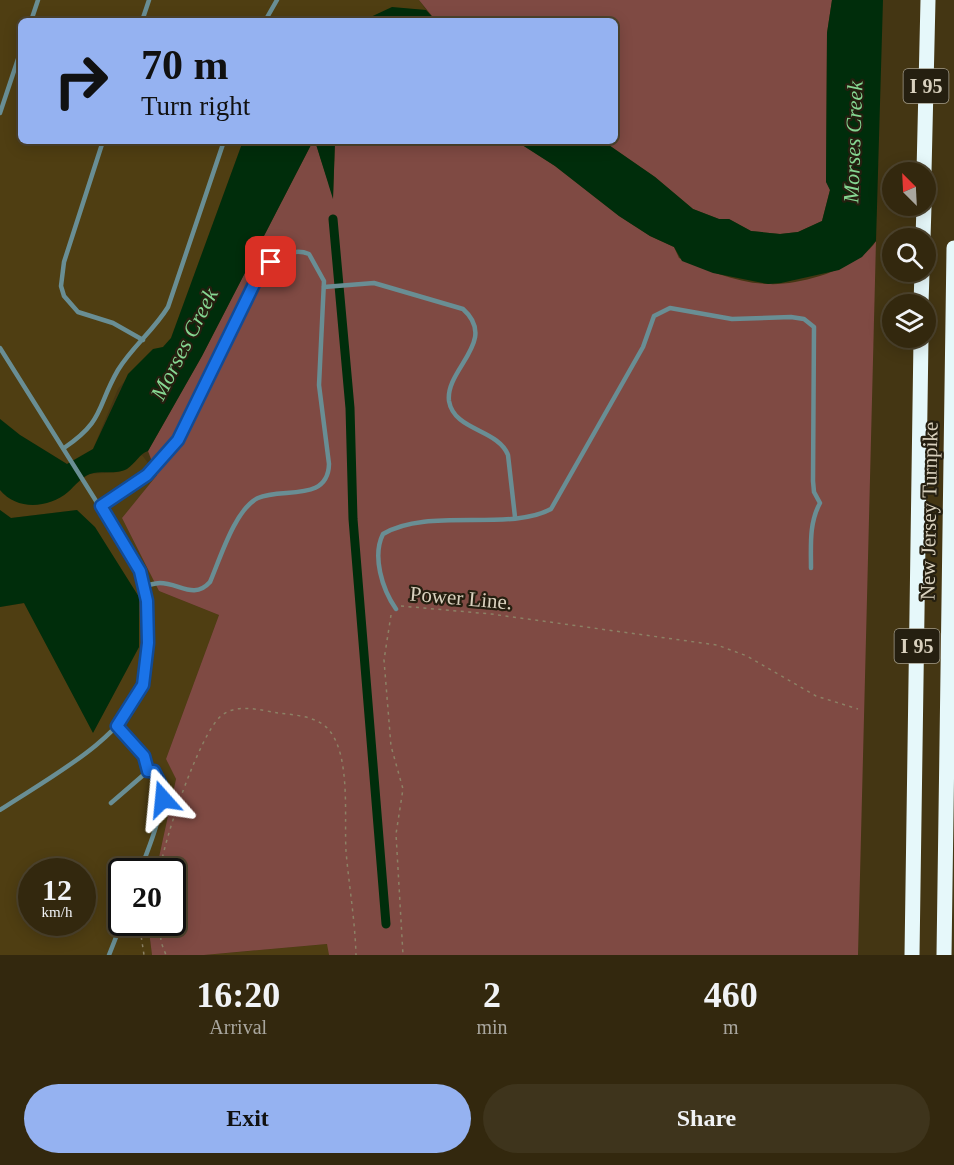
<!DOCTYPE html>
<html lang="en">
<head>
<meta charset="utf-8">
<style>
  body { margin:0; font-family:Georgia,serif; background:#3e341c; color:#f1f3f6; height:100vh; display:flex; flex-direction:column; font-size:22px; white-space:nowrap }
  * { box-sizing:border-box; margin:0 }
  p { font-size:20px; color:#a9a69e }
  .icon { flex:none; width:33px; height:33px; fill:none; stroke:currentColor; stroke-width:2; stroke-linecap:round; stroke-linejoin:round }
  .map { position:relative; height:955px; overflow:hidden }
  .panel { display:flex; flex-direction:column; background:#33280e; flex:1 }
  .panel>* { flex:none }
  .guide { position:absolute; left:18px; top:18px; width:600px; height:126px; border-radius:9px; box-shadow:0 3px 15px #0003,0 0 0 2px #4e442e; background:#95b2f1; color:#111; overflow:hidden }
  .needle { width:39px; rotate:336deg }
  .controls { position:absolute; left:882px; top:162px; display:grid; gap:12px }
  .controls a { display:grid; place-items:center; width:54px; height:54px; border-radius:50%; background:#33280e; box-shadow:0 3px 15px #0003,0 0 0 2px #4e442e; font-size:30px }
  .speed { position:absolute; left:18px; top:858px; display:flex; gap:12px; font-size:30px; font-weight:700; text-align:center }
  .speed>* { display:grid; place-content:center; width:78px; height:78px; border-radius:50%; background:#33280e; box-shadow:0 3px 15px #0003,0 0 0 2px #4e442e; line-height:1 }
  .speed small { font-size:15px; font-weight:400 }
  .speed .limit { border:3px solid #111; border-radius:9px; background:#fff; color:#111 }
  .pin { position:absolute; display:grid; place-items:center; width:51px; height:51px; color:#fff; margin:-26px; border-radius:12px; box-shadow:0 3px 9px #0006 }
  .me { position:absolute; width:66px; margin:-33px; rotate:342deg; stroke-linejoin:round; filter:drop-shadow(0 0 4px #0008) }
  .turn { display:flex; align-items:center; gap:21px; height:126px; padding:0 24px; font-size:27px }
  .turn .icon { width:78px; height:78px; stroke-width:2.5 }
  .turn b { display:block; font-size:42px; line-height:51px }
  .eta { display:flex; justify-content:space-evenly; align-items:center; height:102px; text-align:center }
  .eta b { font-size:36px; font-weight:600; line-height:42px }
  .action { display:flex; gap:12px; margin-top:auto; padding:12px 24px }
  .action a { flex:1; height:69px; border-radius:36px; background:#95b2f1; color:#111; font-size:24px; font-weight:600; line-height:69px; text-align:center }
  .action a+a { background:#3e341c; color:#f1f3f6 }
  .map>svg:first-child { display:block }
  .built { fill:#4f3e12; fill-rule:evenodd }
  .green { fill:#7f4a43 }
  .water { fill:#002d0b }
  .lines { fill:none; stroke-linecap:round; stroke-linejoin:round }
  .canal { stroke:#002d0b; stroke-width:9 }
  .path { stroke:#8c8165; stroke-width:1.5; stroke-dasharray:3 4.5; stroke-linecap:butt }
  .lane { stroke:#698e94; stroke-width:4.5 }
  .highway { stroke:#e6f8fa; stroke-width:15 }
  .route-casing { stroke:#114b97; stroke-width:15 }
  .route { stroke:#1a73e8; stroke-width:10 }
  .labels { text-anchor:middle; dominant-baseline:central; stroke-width:4.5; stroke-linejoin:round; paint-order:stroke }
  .shield { fill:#251f10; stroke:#a39c8a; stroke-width:1.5 }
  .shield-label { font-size:20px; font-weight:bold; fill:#d9d1be }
  .street-label { font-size:21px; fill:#d9d1be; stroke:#251f10 }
  .water-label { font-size:22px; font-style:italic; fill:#86d792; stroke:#251f10 }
</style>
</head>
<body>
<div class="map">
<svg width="954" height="955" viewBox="0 0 954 955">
  <rect width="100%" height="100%" fill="#443613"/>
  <!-- built -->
  <g class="built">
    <polygon points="0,0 419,0 426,10 392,8 362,21 21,21 21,141 243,141 171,338 163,347 149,353 118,389 93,449 67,464 20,435 0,419"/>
    <path d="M142 455 157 475 122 518 159 591 219 615 166 759 176 779 156 871 122 872V922L148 923 152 955H0V607L24 603 93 732 139 647 77 510 11 518 0 510V490L3 494 77 483 89 474 120 472ZM32 872H82V922H32Z"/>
    <polygon points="328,944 329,955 204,955"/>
  </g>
  <!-- green -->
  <g class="green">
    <polygon points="419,0 832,0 827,33 826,181 830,190 822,221 798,232 780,234 751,231 729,219 719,219 693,209 655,177 603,141 615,141 615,21 436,21"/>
    <path d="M313 141H315L333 197 335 141H516L555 166 619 216 650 236 674 247 679 258C707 270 736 283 768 284 799 286 860 268 876 241L858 955H329L327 944 204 955H152L148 923 172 922V872L156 871 176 779 166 759 219 615 159 591 122 518 157 475 148 451 202 356Z"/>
  </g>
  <!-- water -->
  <g class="water">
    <polygon points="832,0 883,0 876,241 862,257 839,270 781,283 768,284 713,273 682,261 674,247 650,236 619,216 555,166 516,141 603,141 655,177 693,209 719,219 729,219 751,231 780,234 798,232 822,221 830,190 826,182 827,33"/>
    <polygon points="392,7 426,10 436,21 362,21"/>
    <path d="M243 141H313L202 356 148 451C140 453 135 464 127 469 116 475 102 470 90 474 81 477 75 486 68 492 49 508 17 511 0 490V419L20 435 67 464 93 449 128 374 153 349 163 347 171 338Z"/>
    <polygon points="315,141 335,141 333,199"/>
    <polygon points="0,510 11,518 77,510 95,527 139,597 139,647 93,733 24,603 0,607"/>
  </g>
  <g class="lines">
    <!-- canal -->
    <polyline class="canal" points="333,219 350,408 353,519 386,924"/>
    <!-- path -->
    <g class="path">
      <polyline points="401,606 491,614 717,645 747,656 816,696 858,709"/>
      <polyline points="391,615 384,660 391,746 403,789 396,834 403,955"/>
      <path d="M160 872C162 844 200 733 221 716 236 703 260 710 278 713 295 715 317 716 329 730 351 756 344 818 346 851 349 886 355 920 356 955"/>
      <polyline points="139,922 144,955"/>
      <polyline points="160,922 161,942 166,955"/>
    </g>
    <!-- lane -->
    <g class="lane">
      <polyline points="31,21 38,0"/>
      <polyline points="142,21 149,0"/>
      <polyline points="265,21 277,0"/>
      <polyline points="0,113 21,50"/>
      <polyline points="103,141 64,262 61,286 64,296 78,312 113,323 143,340"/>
      <path d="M324 287 374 283 463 309C499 341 445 369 449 401 454 431 498 429 508 455L515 517"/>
      <path d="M0 348 140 571C147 591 147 609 148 630 148 648 148 668 143 685 126 738 45 780 0 810"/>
      <path d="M64 448C105 420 96 408 118 370 132 347 154 330 168 307L224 141"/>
      <path d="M101 506 147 475 179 440 263 270C276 258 292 247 309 254L324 281 319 385 329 464C328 503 282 487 258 498 235 509 220 559 210 582 194 600 179 583 160 583 155 583 150 585 145 586"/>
      <path d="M396 609C382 589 372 556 383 534 428 507 509 532 551 509L643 347 654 316 670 308 732 319 791 317 804 319 814 327 813 481 814 492 820 503C809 523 811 545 811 568"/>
      <polyline points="111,803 148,771 144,756 117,726"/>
      <path d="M140 872C151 838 171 805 154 771H148"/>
      <polyline points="109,955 122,922"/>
    </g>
    <!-- highway -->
    <g class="highway">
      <polyline points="924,172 928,0"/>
      <polyline points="923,238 924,206"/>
      <polyline points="921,304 922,272"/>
      <polyline points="912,955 921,338"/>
      <polyline points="944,955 954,248"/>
    </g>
  </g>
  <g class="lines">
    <defs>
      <polyline id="route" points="163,799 161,785 154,771 148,771 144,756 117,726 143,685 148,643 147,601 140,571 101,506 147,475 178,440 258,276 271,262"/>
    </defs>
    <!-- route casing -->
    <use href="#route" class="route-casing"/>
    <!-- route -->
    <use href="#route" class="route"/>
  </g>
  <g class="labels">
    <!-- shield labels -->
    <g class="shield">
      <rect x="903.5" y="69" width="45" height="34" rx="4.5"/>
      <rect x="894.5" y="629" width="45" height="34" rx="4.5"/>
    </g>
    <g class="shield-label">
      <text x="926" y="86">I 95</text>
      <text x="917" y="646">I 95</text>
    </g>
    <!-- street labels -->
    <g class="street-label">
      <text transform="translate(929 511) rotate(-89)">New Jersey Turnpike</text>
      <text transform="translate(461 598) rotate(5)">Power Line.</text>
    </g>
    <!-- water labels -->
    <g class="water-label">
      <text transform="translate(853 142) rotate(-88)">Morses Creek</text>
      <text transform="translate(184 344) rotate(-63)">Morses Creek</text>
    </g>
  </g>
</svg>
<div class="controls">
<a><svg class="needle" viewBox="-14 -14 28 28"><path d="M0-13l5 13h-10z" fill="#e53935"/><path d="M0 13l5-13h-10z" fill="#a9a69e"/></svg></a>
<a><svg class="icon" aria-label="search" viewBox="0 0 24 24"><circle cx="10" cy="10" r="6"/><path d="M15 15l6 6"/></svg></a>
<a><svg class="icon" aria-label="layers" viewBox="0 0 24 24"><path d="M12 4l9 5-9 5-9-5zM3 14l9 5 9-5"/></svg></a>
</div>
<div class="speed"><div>12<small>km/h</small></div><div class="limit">20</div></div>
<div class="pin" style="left:271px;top:262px;background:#d93025"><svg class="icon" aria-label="arrive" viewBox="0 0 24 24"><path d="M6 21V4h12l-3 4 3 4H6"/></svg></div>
<svg class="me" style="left:163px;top:799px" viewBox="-20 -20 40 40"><path d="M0-17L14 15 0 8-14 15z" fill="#1a73e8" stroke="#fff" stroke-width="4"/></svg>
<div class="guide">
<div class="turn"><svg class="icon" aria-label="right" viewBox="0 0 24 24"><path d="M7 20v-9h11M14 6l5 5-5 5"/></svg><div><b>70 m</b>Turn right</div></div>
</div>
</div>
<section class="panel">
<div class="eta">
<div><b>16:20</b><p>Arrival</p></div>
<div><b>2</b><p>min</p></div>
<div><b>460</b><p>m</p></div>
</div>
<div class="action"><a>Exit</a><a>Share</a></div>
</section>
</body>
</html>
